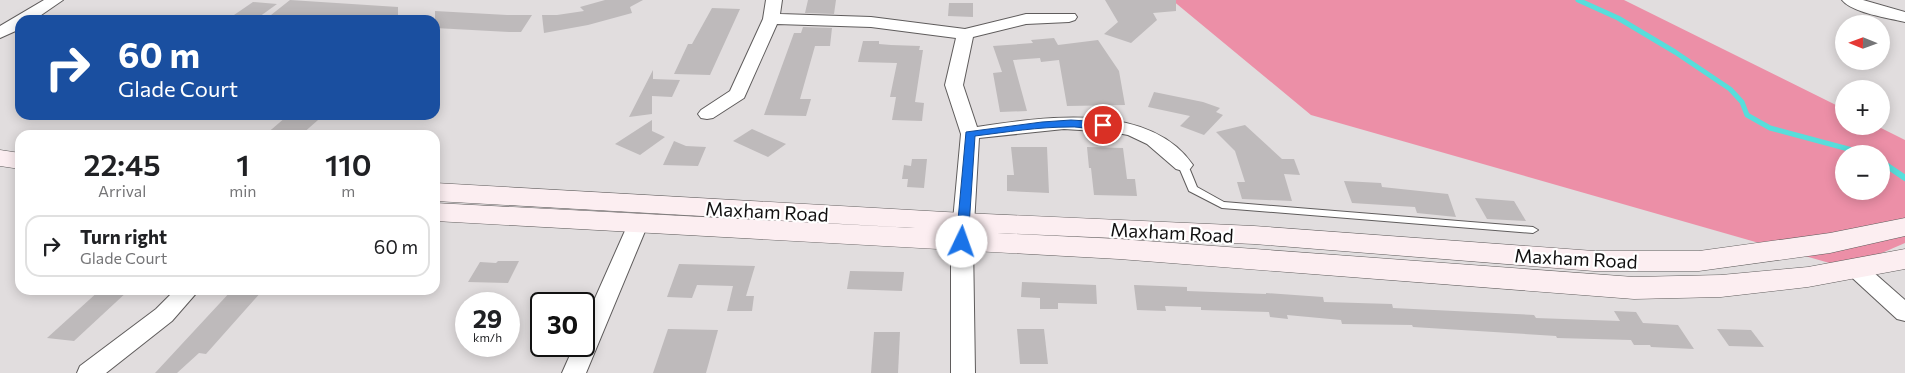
<!DOCTYPE html>
<html lang="en">
<head>
<meta charset="utf-8">
<style>
  body { margin:0; font-family:Commissioner,sans-serif; background:#f6f6f6; color:#202124; height:100vh; display:flex; flex-direction:column; font-size:19px; white-space:nowrap }
  * { box-sizing:border-box; margin:0 }
  p { font-size:16px; color:#757577 }
  .icon { flex:none; width:28px; height:28px; fill:none; stroke:currentColor; stroke-width:2; stroke-linecap:round; stroke-linejoin:round }
  .map { position:relative; flex:1; overflow:hidden }
  .side { position:absolute; left:15px; top:130px; width:425px; height:165px; display:flex; flex-direction:column; background:#fff; border-radius:15px; box-shadow:0 2px 12px #0003 }
  .side>* { flex:none }
  .guide { position:absolute; left:15px; top:15px; width:425px; height:105px; border-radius:15px; box-shadow:0 2px 12px #0003; background:#1a4fa0; color:#fff; overflow:hidden }
  .needle { width:32px; rotate:271deg }
  .fabs { position:absolute; left:1835px; top:15px; display:grid; gap:10px }
  .fabs a { display:grid; place-items:center; width:55px; height:55px; border-radius:50%; background:#fff; box-shadow:0 2px 12px #0003; font-size:25px }
  .speed { position:absolute; left:455px; top:292px; display:flex; gap:10px; font-size:25px; font-weight:700; text-align:center }
  .speed>* { display:grid; place-content:center; width:65px; height:65px; border-radius:50%; background:#fff; box-shadow:0 2px 12px #0003; line-height:1 }
  .speed small { font-size:12px; font-weight:400 }
  .speed .limit { border:2px solid #111; border-radius:8px; background:#fff; color:#111 }
  .pin { position:absolute; display:grid; place-items:center; width:42px; height:42px; color:#fff; margin:-21px; border:2px solid #fff; border-radius:50%; box-shadow:0 1px 5px #0007 }
  .me { position:absolute; width:55px; margin:-28px; rotate:3deg; stroke-linejoin:round; filter:drop-shadow(0 0 4px #0008) }
  .turn { display:flex; align-items:center; gap:18px; height:105px; padding:0 20px; font-size:22px }
  .turn .icon { width:65px; height:65px; stroke-width:2.5 }
  .turn b { display:block; font-size:35px; line-height:42px }
  .eta { display:flex; justify-content:space-evenly; align-items:center; height:85px; text-align:center }
  .eta b { font-size:30px; font-weight:600; line-height:35px }
  ul { padding:0; list-style:none }
  li { display:flex; align-items:center; gap:15px; height:62px; margin:0 10px 8px; padding:0 10px; border:2px solid #e0e0e0; border-radius:15px }
  li div { flex:1 }
  li b { display:block; font-size:19px }
  li em { font-style:normal }
  .map>svg:first-child { display:block }
  .forest { fill:#ec8fa7; fill-rule:evenodd }
  .lines { fill:none; stroke-linecap:round; stroke-linejoin:round }
  .stream-far1 { stroke:#57dedb; stroke-width:5 }
  .stream { stroke:#57dedb; stroke-width:6 }
  .building { fill:#bebabb }
  .lane-casing { stroke:#5f5c5c; stroke-width:2 }
  .street-casing { stroke:#5f5c5c; stroke-width:2 }
  .secondary-casing { stroke:#5f5c5c; stroke-width:1 }
  .lane { fill:#fff; fill-rule:evenodd }
  .street { fill:#fff; fill-rule:evenodd }
  .secondary { fill:#fceef1; fill-rule:evenodd }
  .route { fill:#1a73e8; stroke:#114b97 }
  .labels { text-anchor:middle; dominant-baseline:central; stroke-width:4.5; stroke-linejoin:round; paint-order:stroke }
  .street-label { font-size:19px; fill:#111010; stroke:#fff }
</style>
</head>
<body>
<div class="map">
<svg width="1905" height="373" viewBox="0 0 1905 373">
  <rect width="100%" height="100%" fill="#e1ddde"/>
  <!-- forest -->
  <path class="forest" d="M1172 0H1624L1844 109V126H1877L1905 140V243L1847 268 1311 115ZM1844 154H1881V191H1844Z"/>
  <g class="lines">
    <!-- stream-far1 -->
    <g class="stream-far1">
      <polyline points="1578,0 1618,18 1675,52 1730,89 1742,102 1747,115 1770,128 1867,154"/>
      <polyline points="1881,161 1888,166"/>
    </g>
    <!-- stream -->
    <polyline class="stream" points="1886,165 1905,178"/>
  </g>
  <!-- building -->
  <g class="building">
    <polygon points="290,0 398,7 398,20 322,20 304,19 306,17 271,15"/>
    <polygon points="605,0 643,0 630,7 632,13 588,25 544,33 542,15 557,15 584,11 580,7"/>
    <polygon points="808,0 836,0 834,14 805,13"/>
    <polygon points="1105,0 1176,0 1176,11 1153,13 1157,20 1131,43 1104,34 1118,22"/>
    <polygon points="253,2 277,4 259,17 234,15"/>
    <polygon points="949,3 973,3 973,17 948,16"/>
    <polygon points="712,8 740,9 710,75 674,74 688,44 692,44"/>
    <polygon points="435,11 507,15 532,15 521,32 509,32 435,28"/>
    <polygon points="803,27 832,28 830,46 815,46 800,99 811,99 806,116 764,115 794,33 801,33"/>
    <polygon points="1054,38 1058,45 1098,40 1119,71 1125,105 1067,106 1059,60 1041,62 1040,58 1013,60 1027,111 1000,112 993,73 1002,72 993,46 1033,43 1031,40"/>
    <polygon points="863,41 879,41 879,44 891,45 920,46 919,50 923,50 915,102 924,103 922,121 892,120 896,97 890,97 897,63 858,62"/>
    <polygon points="653,70 653,79 680,80 672,97 652,96 652,114 629,117"/>
    <polygon points="1154,92 1203,102 1220,108 1216,112 1223,115 1204,135 1180,126 1190,116 1148,107"/>
    <polygon points="286,117 318,120 301,135 265,135"/>
    <polygon points="652,120 652,131 665,137 640,155 615,144"/>
    <polygon points="1245,125 1282,159 1294,159 1300,175 1284,174 1292,201 1242,199 1237,182 1245,182 1235,151 1216,132"/>
    <polygon points="752,129 786,144 768,157 733,141"/>
    <polygon points="674,141 686,146 706,147 698,166 663,165"/>
    <polygon points="1011,147 1047,147 1049,193 1007,191 1007,175 1014,175"/>
    <polygon points="1087,147 1123,148 1127,179 1135,179 1137,196 1094,195 1091,168 1089,168"/>
    <polygon points="912,159 927,159 924,188 907,187 908,179 902,179 904,165 911,166"/>
    <polygon points="1344,181 1381,183 1382,187 1448,194 1456,217 1417,213 1415,207 1352,203"/>
    <polygon points="1475,198 1514,201 1526,221 1487,219"/>
    <polygon points="498,261 519,261 508,283 468,282 480,262 496,263"/>
    <polygon points="679,264 755,266 746,296 754,296 752,311 727,311 733,286 697,285 692,298 667,297"/>
    <polygon points="850,271 904,272 902,291 847,289"/>
    <polygon points="1022,282 1096,285 1097,304 1058,303 1058,309 1040,309 1040,298 1021,297"/>
    <polygon points="1134,285 1187,287 1187,291 1266,294 1266,293 1323,297 1324,302 1392,304 1393,308 1534,315 1536,318 1620,321 1614,311 1636,312 1643,323 1678,325 1694,349 1651,347 1650,345 1634,345 1631,340 1557,338 1556,336 1413,327 1412,325 1342,324 1341,320 1287,315 1288,319 1270,317 1269,312 1201,310 1201,307 1165,306 1166,311 1137,310"/>
    <polygon points="100,290 129,290 74,341 47,338"/>
    <polygon points="232,290 263,290 206,354 199,353 177,373 155,373"/>
    <polygon points="668,329 718,330 706,373 653,373"/>
    <polygon points="1017,329 1044,329 1048,364 1020,364"/>
    <polygon points="1717,329 1751,330 1764,347 1729,346"/>
    <polygon points="874,332 900,332 898,373 871,373"/>
  </g>
  <g class="lines">
    <defs>
      <polygon id="lane" points="1183,162 1188,165 1197,187 1224,202 1533,227 1538,230 1533,233 1222,208 1189,191 1178,165"/>
      <g id="street">
        <polygon points="44,0 63,0 34,20 20,20 20,29 0,38 0,26"/>
        <path d="M766 0H782L780 14 871 17 965 29 1026 14H1075L1077 17 1075 20 1069 22 1026 24 973 37 963 85 977 127C1043 117 1149 101 1193 165L1190 169 1183 171 1176 169 1147 144 1128 135 1112 132 1064 129 979 138 973 242 975 373H951V242L961 134 945 85 956 38 871 27 777 24 744 98 713 118 707 119 701 118 698 114 701 110 730 91 763 19Z"/>
        <path d="M1842 0H1863L1905 12V22C1889 18 1852 13 1842 0Z"/>
        <polygon points="638,217 645,219 648,224 586,373 562,373 574,346 584,346 584,323 628,224 631,219"/>
        <polygon points="1856,262 1864,264 1905,300 1905,321 1897,319 1848,274 1845,269 1848,264"/>
        <polygon points="175,290 199,290 172,321 106,373 77,373 80,366 156,309"/>
      </g>
      <g id="secondary">
        <polygon points="0,150 20,153 20,169 0,166"/>
        <polygon points="435,183 963,213 1254,226 1594,251 1699,251 1830,233 1905,218 1905,236 1830,253 1699,271 1594,271 1254,244 997,233 1119,239 1634,277 1721,275 1808,267 1905,249 1905,269 1808,287 1721,297 1634,299 1119,259 435,221 435,203 915,228 435,201"/>
      </g>
    </defs>
    <!-- lane casing -->
    <use href="#lane" class="lane-casing"/>
    <!-- street casing -->
    <use href="#street" class="street-casing"/>
    <!-- secondary casing -->
    <use href="#secondary" class="secondary-casing"/>
    <!-- lane -->
    <use href="#lane" class="lane"/>
    <!-- street -->
    <use href="#street" class="street"/>
    <!-- secondary -->
    <use href="#secondary" class="secondary"/>
  </g>
  <!-- route -->
  <path class="route" d="M1071 120 1103 122 1108 125C1100 133 1080 126 1070 127 1038 127 1007 132 975 136L968 242 966 244H957L956 242 966 132 1042 122Z"/>
  <g class="labels">
    <!-- street labels -->
    <g class="street-label">
      <text transform="translate(767 211) rotate(3)">Maxham Road</text>
      <text transform="translate(1172 232) rotate(3)">Maxham Road</text>
      <text transform="translate(1576 258) rotate(3)">Maxham Road</text>
    </g>
  </g>
</svg>
<div class="fabs">
<a><svg class="needle" viewBox="-14 -14 28 28"><path d="M0-13l5 13h-10z" fill="#e53935"/><path d="M0 13l5-13h-10z" fill="#757577"/></svg></a>
<a>+</a>
<a>−</a>
</div>
<div class="speed"><div>29<small>km/h</small></div><div class="limit">30</div></div>
<div class="pin" style="left:1103px;top:125px;background:#d93025"><svg class="icon" aria-label="arrive" viewBox="0 0 24 24"><path d="M6 21V4h12l-3 4 3 4H6"/></svg></div>
<svg class="me" style="left:962px;top:242px" viewBox="-20 -20 40 40"><circle r="19" fill="#fff"/><path d="M0-13L10 11 0 6-10 11z" fill="#1a73e8"/></svg>
<div class="guide">
<div class="turn"><svg class="icon" aria-label="right" viewBox="0 0 24 24"><path d="M7 20v-9h11M14 6l5 5-5 5"/></svg><div><b>60 m</b>Glade Court</div></div>
</div>
<section class="side">
<div class="eta">
<div><b>22:45</b><p>Arrival</p></div>
<div><b>1</b><p>min</p></div>
<div><b>110</b><p>m</p></div>
</div>
<ul>
<li><svg class="icon" aria-label="right" viewBox="0 0 24 24"><path d="M7 20v-9h11M14 6l5 5-5 5"/></svg><div><b>Turn right</b><p>Glade Court</p></div><em>60 m</em></li>
</ul>
</section>
</div>
</body>
</html>
